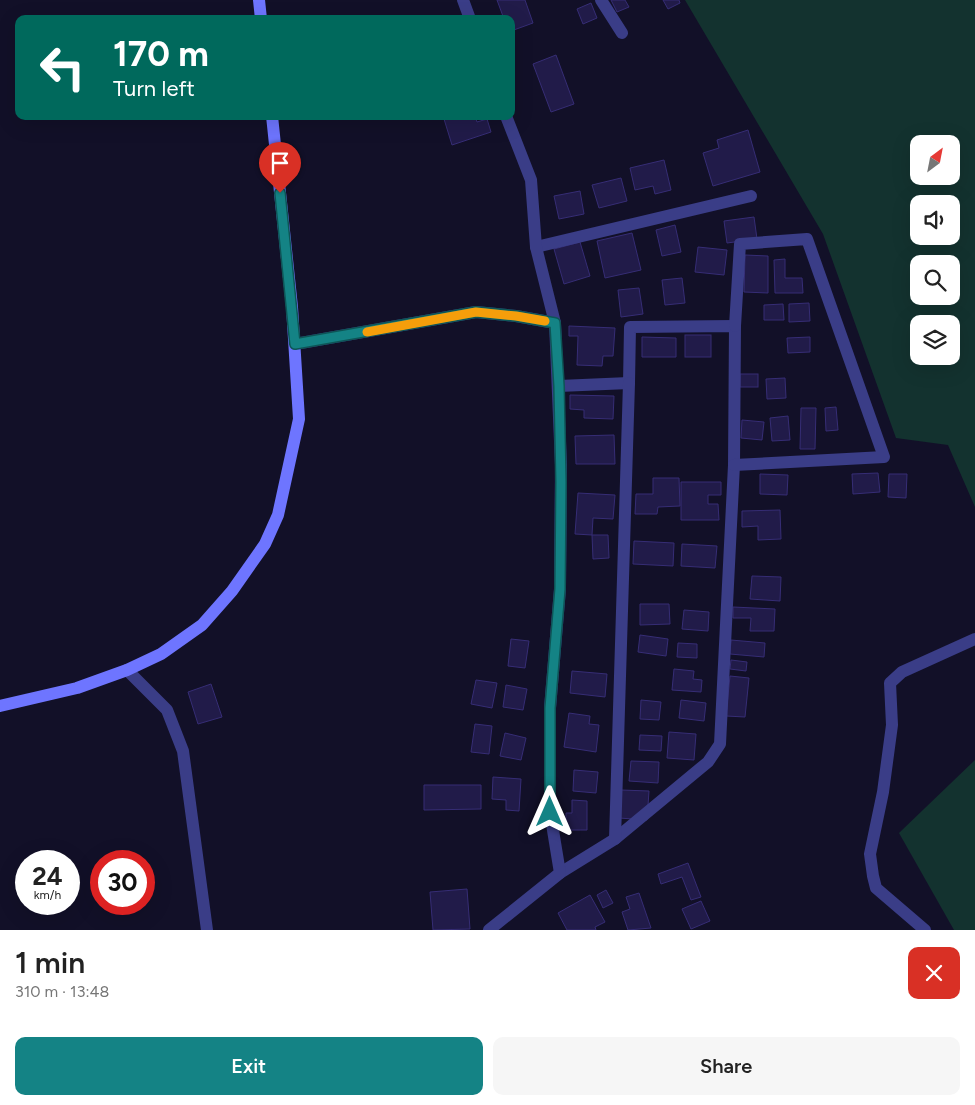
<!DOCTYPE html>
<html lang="en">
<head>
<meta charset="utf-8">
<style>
  body { margin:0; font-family:Figtree,sans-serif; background:#f6f6f6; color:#222; height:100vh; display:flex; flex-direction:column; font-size:19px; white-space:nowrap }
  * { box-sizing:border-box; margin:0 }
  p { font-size:16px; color:#767676 }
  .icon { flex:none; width:28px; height:28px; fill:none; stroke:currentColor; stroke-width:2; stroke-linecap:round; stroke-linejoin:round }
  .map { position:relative; height:930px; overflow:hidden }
  .side { display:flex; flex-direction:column; background:#fff; flex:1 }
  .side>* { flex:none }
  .hud { position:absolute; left:15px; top:15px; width:500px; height:105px; border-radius:10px; box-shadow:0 5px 20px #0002; background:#00695c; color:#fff; overflow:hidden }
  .needle { width:32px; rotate:32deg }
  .buttons { position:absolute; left:910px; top:135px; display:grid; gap:10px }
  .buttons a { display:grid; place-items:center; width:50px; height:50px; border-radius:10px; background:#fff; box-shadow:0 5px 20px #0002; font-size:25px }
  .speed { position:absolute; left:15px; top:850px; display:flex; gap:10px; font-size:25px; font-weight:700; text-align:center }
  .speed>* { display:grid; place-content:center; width:65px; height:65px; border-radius:50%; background:#fff; box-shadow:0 5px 20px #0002; line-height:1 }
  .speed small { font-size:12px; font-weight:400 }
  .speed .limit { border:8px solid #d22; background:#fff; color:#111 }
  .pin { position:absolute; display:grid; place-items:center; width:42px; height:42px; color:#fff; margin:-51px -21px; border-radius:50% 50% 50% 0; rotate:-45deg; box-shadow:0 0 5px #0007 }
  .pin .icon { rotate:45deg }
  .me { position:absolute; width:55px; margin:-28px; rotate:0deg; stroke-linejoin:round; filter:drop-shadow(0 0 4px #0008) }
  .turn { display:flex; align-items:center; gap:18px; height:105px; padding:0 15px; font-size:22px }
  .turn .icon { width:65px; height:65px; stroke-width:2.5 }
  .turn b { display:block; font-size:35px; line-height:42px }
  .round { display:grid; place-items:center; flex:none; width:52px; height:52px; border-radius:10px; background:#f6f6f6 }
  .head { display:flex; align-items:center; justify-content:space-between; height:85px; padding:0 15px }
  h1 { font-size:30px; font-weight:600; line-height:38px }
  .button { display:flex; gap:10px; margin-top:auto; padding:10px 15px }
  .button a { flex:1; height:58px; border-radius:10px; background:#148385; color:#fff; font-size:20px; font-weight:600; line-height:58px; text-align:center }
  .button a+a { background:#f6f6f6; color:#222 }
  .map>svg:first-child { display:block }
  .green { fill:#13322f; fill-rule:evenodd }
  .building { fill:#211b49; stroke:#362d75 }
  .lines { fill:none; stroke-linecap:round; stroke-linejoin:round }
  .street { stroke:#3a3d87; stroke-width:12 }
  .secondary { stroke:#6e75ff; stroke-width:12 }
  .route-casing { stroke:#0d5556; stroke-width:12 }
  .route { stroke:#148385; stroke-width:9 }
  .slow { stroke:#f59e0b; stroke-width:9 }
</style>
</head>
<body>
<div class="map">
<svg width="975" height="930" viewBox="0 0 975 930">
  <rect width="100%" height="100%" fill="#121028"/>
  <!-- green -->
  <g class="green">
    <path d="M685 0H975V507L948 445 896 438 823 234ZM919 144H951V176H919ZM919 204H951V236H919ZM919 264H951V296H919ZM919 324H951V356H919Z"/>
    <polygon points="975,760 975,930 954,930 899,833"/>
  </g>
  <!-- building -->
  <g class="building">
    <polygon points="497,0 525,0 533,23 511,31 511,19 504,19"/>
    <polygon points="611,0 625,0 629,7 617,12"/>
    <polygon points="663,0 679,0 680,3 668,9"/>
    <polygon points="591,3 597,18 583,24 577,9"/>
    <polygon points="556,55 574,104 551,112 533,64"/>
    <polygon points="451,116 475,116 477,122 487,119 491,132 452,145 444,119"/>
    <polygon points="748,130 760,172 713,186 703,153 719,148 717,140"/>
    <polygon points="664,160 671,190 655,194 653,186 635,190 630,168"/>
    <polygon points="621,178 627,201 599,208 592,185"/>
    <polygon points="580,191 584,214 559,219 554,196"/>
    <polygon points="754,217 757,239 727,243 724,221"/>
    <polygon points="675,225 681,252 662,256 656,230"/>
    <polygon points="632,233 641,270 605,278 597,241"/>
    <polygon points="580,242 590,276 564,284 554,249"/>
    <polygon points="698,247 727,250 724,275 695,272"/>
    <polygon points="745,255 768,256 768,293 744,292"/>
    <polygon points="785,259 785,278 802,278 803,293 775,293 774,260"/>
    <polygon points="682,278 685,303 665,305 662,280"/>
    <polygon points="639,288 643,314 621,317 618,290"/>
    <polygon points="809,303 810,321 789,322 789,304"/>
    <polygon points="783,304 784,320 764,320 764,305"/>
    <polygon points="569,326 615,328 613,356 603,356 602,366 577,365 578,336 569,336"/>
    <rect x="685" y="335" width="26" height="22"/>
    <polygon points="642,337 676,338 676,357 642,357"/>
    <polygon points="810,337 810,352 788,353 787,338"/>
    <rect x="740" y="374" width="18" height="13"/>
    <polygon points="785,378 786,398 767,399 766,379"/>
    <polygon points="570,395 614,396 613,419 584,418 584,410 570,409"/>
    <polygon points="836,407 838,430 826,431 825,408"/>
    <polygon points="801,408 816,408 815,449 800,449"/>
    <polygon points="788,416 790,440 772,441 770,418"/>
    <polygon points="742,420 764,422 762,440 741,438"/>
    <polygon points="614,435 615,464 576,464 575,436"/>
    <polygon points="878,473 880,492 853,494 852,474"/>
    <polygon points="760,474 788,475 787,495 760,494"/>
    <polygon points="889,474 907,474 906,498 888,497"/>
    <polygon points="653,478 679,478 680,506 658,507 657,514 635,514 636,494 653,494"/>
    <polygon points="681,482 721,482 721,495 708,495 708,504 718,504 719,520 681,520"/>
    <polygon points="578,493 615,495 613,519 593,518 592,535 575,534"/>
    <polygon points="780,510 781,539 758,540 758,526 742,527 742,511"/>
    <polygon points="592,535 608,535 609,558 593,559"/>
    <polygon points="634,541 674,543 673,566 633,564"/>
    <polygon points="682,544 717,546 715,568 681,566"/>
    <polygon points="752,576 781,577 780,601 750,599"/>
    <polygon points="640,604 669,604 670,624 640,625"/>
    <polygon points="733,607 775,609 774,631 750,631 751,618 733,618"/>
    <polygon points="684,610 709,612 708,631 682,629"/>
    <polygon points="640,635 668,639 666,656 638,652"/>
    <polygon points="511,639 529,641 525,668 508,666"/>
    <polygon points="731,640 765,643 764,657 730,654"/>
    <polygon points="678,643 697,644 697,658 677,657"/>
    <polygon points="731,660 747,662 746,671 730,669"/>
    <polygon points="674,669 694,671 693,679 702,680 701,692 672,690"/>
    <polygon points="572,671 607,674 605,697 570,693"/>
    <polygon points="730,676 749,678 745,717 726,716"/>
    <polygon points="476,680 497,683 492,708 471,704"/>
    <polygon points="211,684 222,717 198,724 188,692"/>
    <polygon points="506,685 527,689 523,710 503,707"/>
    <polygon points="641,700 661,702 659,720 640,719"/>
    <polygon points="681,700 706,703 704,721 679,718"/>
    <polygon points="569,713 590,716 589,724 599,725 596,752 564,747"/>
    <polygon points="475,724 492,726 489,754 471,752"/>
    <polygon points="669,732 696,734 694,760 667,758"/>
    <polygon points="505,733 526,738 521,760 500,756"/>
    <polygon points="640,735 662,736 661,751 639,750"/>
    <polygon points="631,761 659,762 658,783 629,781"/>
    <polygon points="574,770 598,772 596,793 573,791"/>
    <polygon points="493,777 521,779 519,811 506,810 506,800 492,799"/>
    <polygon points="424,785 481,785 481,809 424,810"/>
    <polygon points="621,790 649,791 647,820 619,818"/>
    <polygon points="572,800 587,801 587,830 566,830 566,813 572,813"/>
    <polygon points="688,863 701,897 691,900 682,877 661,884 658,874"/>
    <polygon points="467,889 470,929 433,930 430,892"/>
    <polygon points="606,890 613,903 603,908 597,895"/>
    <polygon points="639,893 651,928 628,930 622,912 630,909 626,897"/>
    <polygon points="590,895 605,922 595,927 596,930 567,930 558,913"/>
    <polygon points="701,901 710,921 691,929 682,909"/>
  </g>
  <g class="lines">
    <!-- street -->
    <g class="street">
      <polyline points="463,0 470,19"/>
      <polyline points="601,0 622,33"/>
      <polyline points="536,247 751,196"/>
      <polyline points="295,344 476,312 516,316 555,323"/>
      <polyline points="559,386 629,383 630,327 735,326 734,465 720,744 708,762 615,839 560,873"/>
      <polyline points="734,465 884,457 807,239 740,244 735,326"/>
      <polyline points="127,670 167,710 183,751 207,930"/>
      <polyline points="615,839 629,383"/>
      <polyline points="489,930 560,873 550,812 550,708 560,589 561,465 555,323 536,247 531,180 506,116"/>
      <polyline points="925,930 876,888 873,876 870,854 883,792 892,725 890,683 902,672 975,639"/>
    </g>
    <!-- secondary -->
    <g class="secondary">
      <polyline points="259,0 261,19"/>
      <polyline points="0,706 77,688 127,670 161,654 202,625 232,591 265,544 278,515 299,419 292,307 272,116"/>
    </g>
  </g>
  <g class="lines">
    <defs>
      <polyline id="route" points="280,193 295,344 476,312 516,316 555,323 559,386 561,482 560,589 550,708 550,812"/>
    </defs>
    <!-- route casing -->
    <use href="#route" class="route-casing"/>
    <!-- route -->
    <use href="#route" class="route"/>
    <!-- slow -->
    <polyline class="slow" points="367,332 476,312 516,316 545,321"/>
  </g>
</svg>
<div class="buttons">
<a><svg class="needle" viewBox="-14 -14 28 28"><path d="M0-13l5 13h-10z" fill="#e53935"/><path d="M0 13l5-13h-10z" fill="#767676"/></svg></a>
<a><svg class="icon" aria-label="sound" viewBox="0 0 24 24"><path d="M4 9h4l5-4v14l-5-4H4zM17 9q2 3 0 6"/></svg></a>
<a><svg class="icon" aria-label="search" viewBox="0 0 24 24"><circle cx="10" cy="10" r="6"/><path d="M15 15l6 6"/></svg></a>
<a><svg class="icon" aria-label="layers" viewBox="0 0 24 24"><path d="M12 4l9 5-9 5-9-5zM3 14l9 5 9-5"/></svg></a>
</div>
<div class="speed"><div>24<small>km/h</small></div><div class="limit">30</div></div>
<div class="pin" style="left:280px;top:193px;background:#d93025"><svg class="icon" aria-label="arrive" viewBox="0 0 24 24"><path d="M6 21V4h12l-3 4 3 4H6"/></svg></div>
<svg class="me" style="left:550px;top:812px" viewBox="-20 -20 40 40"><path d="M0-17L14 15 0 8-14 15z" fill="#148385" stroke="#fff" stroke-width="4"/></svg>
<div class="hud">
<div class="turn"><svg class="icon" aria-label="left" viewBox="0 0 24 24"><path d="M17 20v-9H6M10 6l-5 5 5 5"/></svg><div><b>170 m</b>Turn left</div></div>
</div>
</div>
<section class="side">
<div class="head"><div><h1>1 min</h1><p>310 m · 13:48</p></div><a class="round" style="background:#d93025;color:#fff"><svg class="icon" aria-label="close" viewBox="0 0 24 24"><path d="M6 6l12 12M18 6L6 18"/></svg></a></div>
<div class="button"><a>Exit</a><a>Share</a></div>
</section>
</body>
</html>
